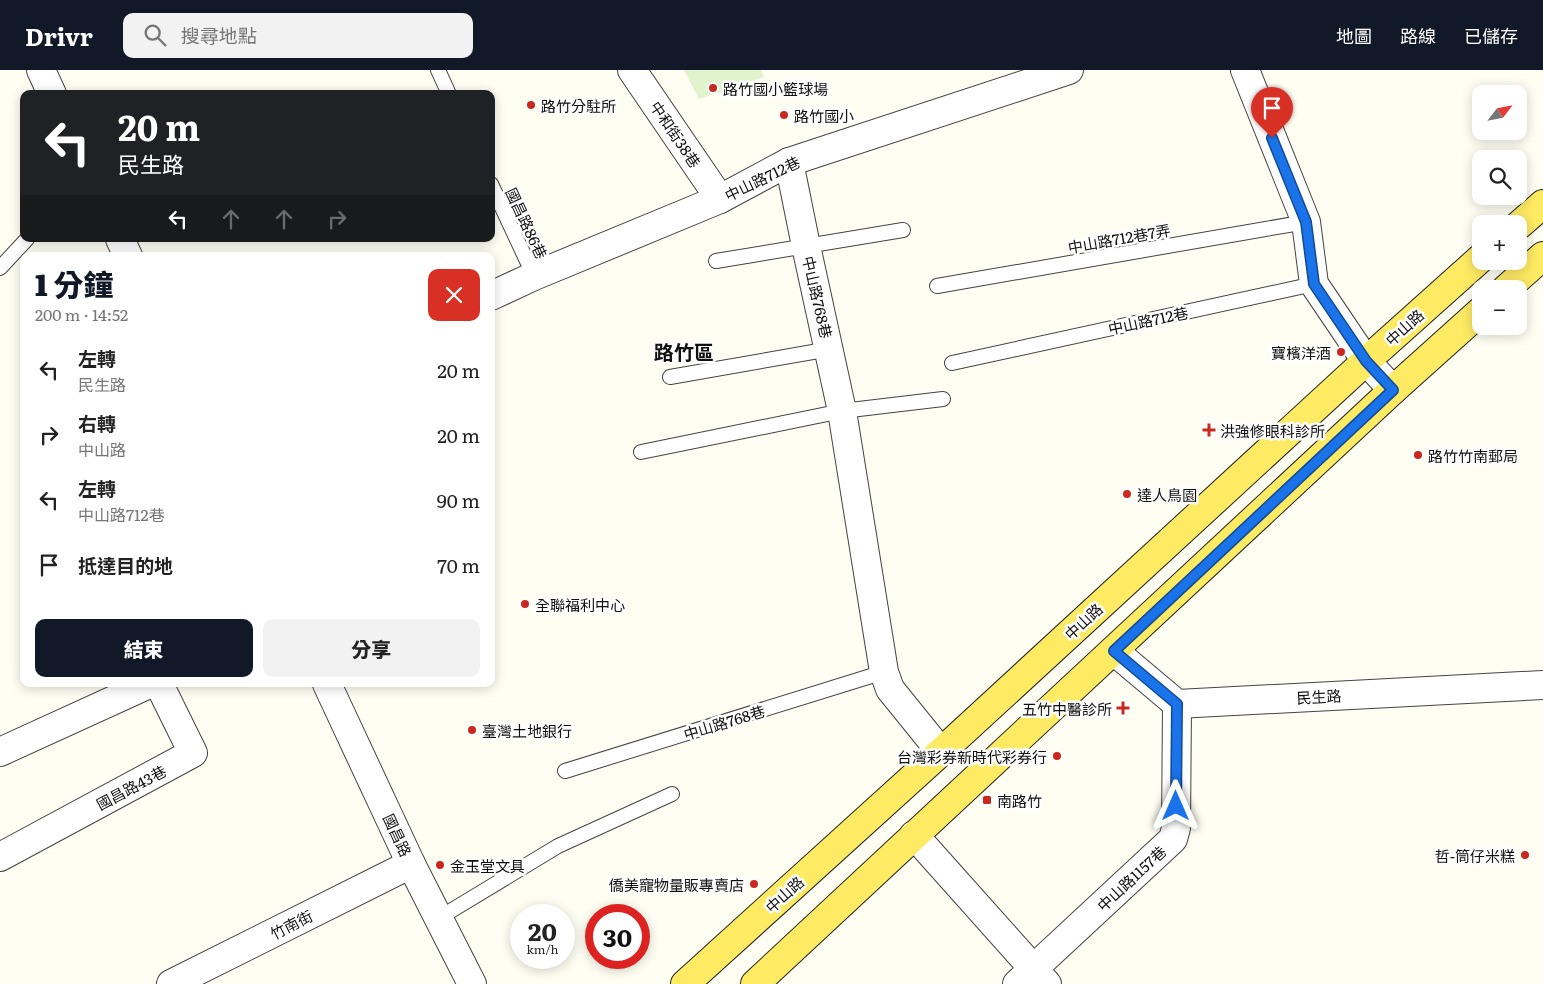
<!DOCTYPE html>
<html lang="zh-TW">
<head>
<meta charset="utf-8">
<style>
  body { margin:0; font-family:Literata,"Noto Sans TC",serif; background:#f2f2f2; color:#222; height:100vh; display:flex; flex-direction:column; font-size:19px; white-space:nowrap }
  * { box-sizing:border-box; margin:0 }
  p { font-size:16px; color:#767676 }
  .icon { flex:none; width:28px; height:28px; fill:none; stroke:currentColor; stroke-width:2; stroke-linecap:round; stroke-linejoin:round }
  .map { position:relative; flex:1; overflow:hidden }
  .sheet { position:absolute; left:20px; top:182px; width:475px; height:435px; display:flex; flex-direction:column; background:#fff; border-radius:10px; box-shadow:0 2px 12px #0003 }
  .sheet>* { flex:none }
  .banner { position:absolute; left:20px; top:20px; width:475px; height:152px; border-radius:10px; box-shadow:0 2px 12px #0003; background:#202124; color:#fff; overflow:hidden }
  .needle { width:32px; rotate:58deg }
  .fabs { position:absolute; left:1472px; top:15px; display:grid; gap:10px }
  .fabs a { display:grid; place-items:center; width:55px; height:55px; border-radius:10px; background:#fff; box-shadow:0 2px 12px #0003; font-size:25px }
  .speed { position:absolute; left:510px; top:834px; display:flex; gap:10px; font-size:25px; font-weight:700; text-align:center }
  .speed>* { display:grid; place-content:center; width:65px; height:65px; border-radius:50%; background:#fff; box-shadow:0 2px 12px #0003; line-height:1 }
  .speed small { font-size:12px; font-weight:400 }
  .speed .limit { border:8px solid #d22; background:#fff; color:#111 }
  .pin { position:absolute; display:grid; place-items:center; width:42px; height:42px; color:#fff; margin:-51px -21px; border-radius:50% 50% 50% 0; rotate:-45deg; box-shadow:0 0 5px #0007 }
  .pin .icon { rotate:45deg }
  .me { position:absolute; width:55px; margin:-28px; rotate:0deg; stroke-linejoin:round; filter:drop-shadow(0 0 4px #0008) }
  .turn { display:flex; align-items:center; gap:18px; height:105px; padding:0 15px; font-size:22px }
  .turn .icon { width:65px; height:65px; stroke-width:2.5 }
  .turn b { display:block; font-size:35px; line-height:42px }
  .lanes { display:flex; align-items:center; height:48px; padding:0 15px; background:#0003; justify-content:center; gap:25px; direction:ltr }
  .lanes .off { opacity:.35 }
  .round { display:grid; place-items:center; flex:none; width:52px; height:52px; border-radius:10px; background:#f2f2f2 }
  .head { display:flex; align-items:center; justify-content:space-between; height:85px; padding:0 15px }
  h1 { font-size:30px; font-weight:800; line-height:38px; color:#111827 }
  .cta { display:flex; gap:10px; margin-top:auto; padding:10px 15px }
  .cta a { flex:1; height:58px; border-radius:10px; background:#111827; color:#fff; font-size:20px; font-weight:800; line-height:58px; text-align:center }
  .cta a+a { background:#f2f2f2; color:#222 }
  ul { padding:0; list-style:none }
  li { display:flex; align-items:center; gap:15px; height:65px; padding:0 15px }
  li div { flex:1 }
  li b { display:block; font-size:19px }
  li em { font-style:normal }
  header { display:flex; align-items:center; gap:30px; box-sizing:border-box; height:70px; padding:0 25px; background:#111827; color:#fff }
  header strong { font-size:24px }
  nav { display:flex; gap:28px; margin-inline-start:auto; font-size:18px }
  .search { width:350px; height:45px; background:#f2f2f2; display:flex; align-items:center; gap:12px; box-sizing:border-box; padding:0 18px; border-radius:10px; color:#767676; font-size:19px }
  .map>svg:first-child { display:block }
  .pitch { fill:#e1f3cc }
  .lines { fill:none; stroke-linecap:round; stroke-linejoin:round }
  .lane-casing { stroke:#434343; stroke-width:16 }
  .street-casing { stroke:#434343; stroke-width:30 }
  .primary-casing { stroke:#212121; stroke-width:30 }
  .lane { stroke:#fff; stroke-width:14 }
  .street { stroke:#fff; stroke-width:28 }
  .primary { stroke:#ffea63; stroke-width:28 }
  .route-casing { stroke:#114b97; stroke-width:12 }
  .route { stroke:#1a73e8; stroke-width:9 }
  .poi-dot { fill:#ca281e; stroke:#fff; stroke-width:2 }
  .labels { text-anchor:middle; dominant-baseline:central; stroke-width:5; stroke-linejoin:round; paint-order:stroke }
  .poi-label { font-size:15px; fill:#101010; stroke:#fff; text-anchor:start }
  .street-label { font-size:15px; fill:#101010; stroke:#fff }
  .district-label { font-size:20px; font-weight:bold; fill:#101010; stroke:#fff }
</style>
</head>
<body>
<header>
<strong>Drivr</strong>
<div class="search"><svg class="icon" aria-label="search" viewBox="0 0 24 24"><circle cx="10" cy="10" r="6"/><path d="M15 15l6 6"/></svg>搜尋地點</div>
<nav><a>地圖</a><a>路線</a><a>已儲存</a></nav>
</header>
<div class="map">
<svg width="1543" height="914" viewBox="0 0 1543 914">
  <rect width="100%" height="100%" fill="#fffef3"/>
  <!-- pitch -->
  <polygon class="pitch" points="684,0 761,0 764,7 699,29"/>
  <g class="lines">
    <defs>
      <g id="lane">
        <polyline points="438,0 449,24"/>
        <polyline points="491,114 534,206"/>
        <polyline points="716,191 903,160"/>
        <polyline points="0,198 27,169"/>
        <polyline points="937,216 1306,152"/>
        <polyline points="952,293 1314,214"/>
        <polyline points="670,307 830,279"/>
        <polyline points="641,382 842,341 943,329"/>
        <polyline points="565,701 884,602"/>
        <polyline points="439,848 558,776 672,724"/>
      </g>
      <g id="street">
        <polyline points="41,0 52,24"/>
        <polyline points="632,0 720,129"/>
        <polyline points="1245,0 1306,152 1314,214 1366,291 1393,320"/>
        <polyline points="789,92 806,176 842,341 884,602 890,619 941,682"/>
        <polyline points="120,169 128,186"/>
        <polyline points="491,226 534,206 720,129 789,92 1069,0"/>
        <polyline points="1114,581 1177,634 1543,615"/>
        <polyline points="327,614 411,794 472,914"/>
        <polyline points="0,682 149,614"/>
        <polyline points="914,765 1047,914"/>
        <polyline points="0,787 193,683 159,614"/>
        <polyline points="171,914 411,794"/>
        <polyline points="1017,914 1173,769 1176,758 1177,634"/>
      </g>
      <g id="primary">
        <polyline points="1519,155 1543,134"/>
        <polyline points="1506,219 1543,186"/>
        <polyline points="685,914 941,682 1366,291 1481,188"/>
        <polyline points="755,914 1393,320 1481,241"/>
      </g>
    </defs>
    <!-- lane casing -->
    <use href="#lane" class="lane-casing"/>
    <!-- street casing -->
    <use href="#street" class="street-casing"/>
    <!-- primary casing -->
    <use href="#primary" class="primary-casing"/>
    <!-- lane -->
    <use href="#lane" class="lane"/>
    <!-- street -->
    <use href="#street" class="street"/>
    <!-- primary -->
    <use href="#primary" class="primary"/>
  </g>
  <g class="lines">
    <defs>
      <polyline id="route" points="1176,736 1177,634 1114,581 1393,320 1366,291 1314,214 1306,152 1272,68"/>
    </defs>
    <!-- route casing -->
    <use href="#route" class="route-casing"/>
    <!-- route -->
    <use href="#route" class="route"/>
  </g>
  <!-- markers -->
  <g class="poi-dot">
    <circle cx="713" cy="18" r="5"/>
    <circle cx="531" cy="35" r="5"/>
    <circle cx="784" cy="45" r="5"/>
    <circle cx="1341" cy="282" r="5"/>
    <path d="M1206.5 352.5h5v5h5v5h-5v5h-5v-5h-5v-5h5z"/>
    <circle cx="1418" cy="385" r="5"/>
    <circle cx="1127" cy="424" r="5"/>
    <circle cx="525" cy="534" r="5"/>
    <path d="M1120.5 630.5h5v5h5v5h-5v5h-5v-5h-5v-5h5z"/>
    <circle cx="472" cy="660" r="5"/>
    <circle cx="1057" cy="686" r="5"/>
    <rect x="982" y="725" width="10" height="10" rx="2.5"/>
    <circle cx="1525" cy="785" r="5"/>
    <circle cx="440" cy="795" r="5"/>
    <circle cx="754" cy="814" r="5"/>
  </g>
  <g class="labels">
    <!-- poi labels -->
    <g class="poi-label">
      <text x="723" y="18">路竹國小籃球場</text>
      <text x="541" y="35">路竹分駐所</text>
      <text x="794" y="45">路竹國小</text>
      <text x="1331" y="282" text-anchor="end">寶檳洋酒</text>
      <text x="1220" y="360">洪強修眼科診所</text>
      <text x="1428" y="385">路竹竹南郵局</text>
      <text x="1137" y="424">達人鳥園</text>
      <text x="535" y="534">全聯福利中心</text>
      <text x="1112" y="638" text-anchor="end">五竹中醫診所</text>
      <text x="482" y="660">臺灣土地銀行</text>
      <text x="1047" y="686" text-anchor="end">台灣彩券新時代彩券行</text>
      <text x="997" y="730">南路竹</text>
      <text x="1515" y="785" text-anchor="end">哲-筒仔米糕</text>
      <text x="450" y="795">金玉堂文具</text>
      <text x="744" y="814" text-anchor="end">僑美寵物量販專賣店</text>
    </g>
    <!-- street labels -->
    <g class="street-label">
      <text transform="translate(676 64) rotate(56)">中和街38巷</text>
      <text transform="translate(762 108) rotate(-26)">中山路712巷</text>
      <text transform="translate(527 153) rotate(65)">國昌路86巷</text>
      <text transform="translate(1119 168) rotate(-10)">中山路712巷7弄</text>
      <text transform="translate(818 227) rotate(77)">中山路768巷</text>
      <text transform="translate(1148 250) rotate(-12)">中山路712巷</text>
      <text transform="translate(1404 257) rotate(-42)">中山路</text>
      <text transform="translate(1083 551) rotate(-43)">中山路</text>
      <text transform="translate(1319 626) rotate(-3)">民生路</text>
      <text transform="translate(724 652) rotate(-17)">中山路768巷</text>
      <text transform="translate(131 717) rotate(-28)">國昌路43巷</text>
      <text transform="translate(398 765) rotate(65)">國昌路</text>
      <text transform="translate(1131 808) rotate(-43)">中山路1157巷</text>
      <text transform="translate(784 824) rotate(-42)">中山路</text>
      <text transform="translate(291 854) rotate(-27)">竹南街</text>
    </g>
    <!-- district labels -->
    <g class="district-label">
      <text x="684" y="281">路竹區</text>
    </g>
  </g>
</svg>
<div class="fabs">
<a><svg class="needle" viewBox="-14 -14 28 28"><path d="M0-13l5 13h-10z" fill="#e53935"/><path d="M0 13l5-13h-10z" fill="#767676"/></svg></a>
<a><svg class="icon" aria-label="search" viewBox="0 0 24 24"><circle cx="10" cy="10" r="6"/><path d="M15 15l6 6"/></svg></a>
<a>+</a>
<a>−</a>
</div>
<div class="speed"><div>20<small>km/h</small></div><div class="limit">30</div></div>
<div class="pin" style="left:1272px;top:68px;background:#d93025"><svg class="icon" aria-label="arrive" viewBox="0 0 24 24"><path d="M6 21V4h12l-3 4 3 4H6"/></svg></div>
<svg class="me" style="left:1176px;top:736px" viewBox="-20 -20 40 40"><path d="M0-17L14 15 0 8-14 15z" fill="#1a73e8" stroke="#fff" stroke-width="4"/></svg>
<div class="banner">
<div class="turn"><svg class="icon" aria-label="left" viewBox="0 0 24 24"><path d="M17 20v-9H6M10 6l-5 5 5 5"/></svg><div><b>20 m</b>民生路</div></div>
<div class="lanes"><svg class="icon" aria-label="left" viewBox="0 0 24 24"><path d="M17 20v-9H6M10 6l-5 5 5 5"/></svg><svg class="icon off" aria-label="ahead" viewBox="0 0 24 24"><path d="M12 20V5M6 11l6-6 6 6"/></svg><svg class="icon off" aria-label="ahead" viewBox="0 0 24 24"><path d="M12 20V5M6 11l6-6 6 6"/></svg><svg class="icon off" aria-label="right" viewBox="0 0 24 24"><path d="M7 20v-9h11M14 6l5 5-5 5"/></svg></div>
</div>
<section class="sheet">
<div class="head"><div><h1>1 分鐘</h1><p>200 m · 14:52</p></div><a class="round" style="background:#d93025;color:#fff"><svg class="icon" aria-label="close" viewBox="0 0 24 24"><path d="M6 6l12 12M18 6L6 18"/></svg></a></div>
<ul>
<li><svg class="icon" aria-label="left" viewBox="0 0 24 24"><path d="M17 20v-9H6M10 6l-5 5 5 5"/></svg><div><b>左轉</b><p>民生路</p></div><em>20 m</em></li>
<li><svg class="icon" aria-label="right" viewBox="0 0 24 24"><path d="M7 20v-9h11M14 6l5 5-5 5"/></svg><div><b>右轉</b><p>中山路</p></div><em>20 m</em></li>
<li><svg class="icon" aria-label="left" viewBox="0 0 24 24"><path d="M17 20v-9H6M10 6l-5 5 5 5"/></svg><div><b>左轉</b><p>中山路712巷</p></div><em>90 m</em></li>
<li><svg class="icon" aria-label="arrive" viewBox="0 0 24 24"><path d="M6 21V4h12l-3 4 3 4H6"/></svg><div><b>抵達目的地</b></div><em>70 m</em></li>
</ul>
<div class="cta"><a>結束</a><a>分享</a></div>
</section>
</div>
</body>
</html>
